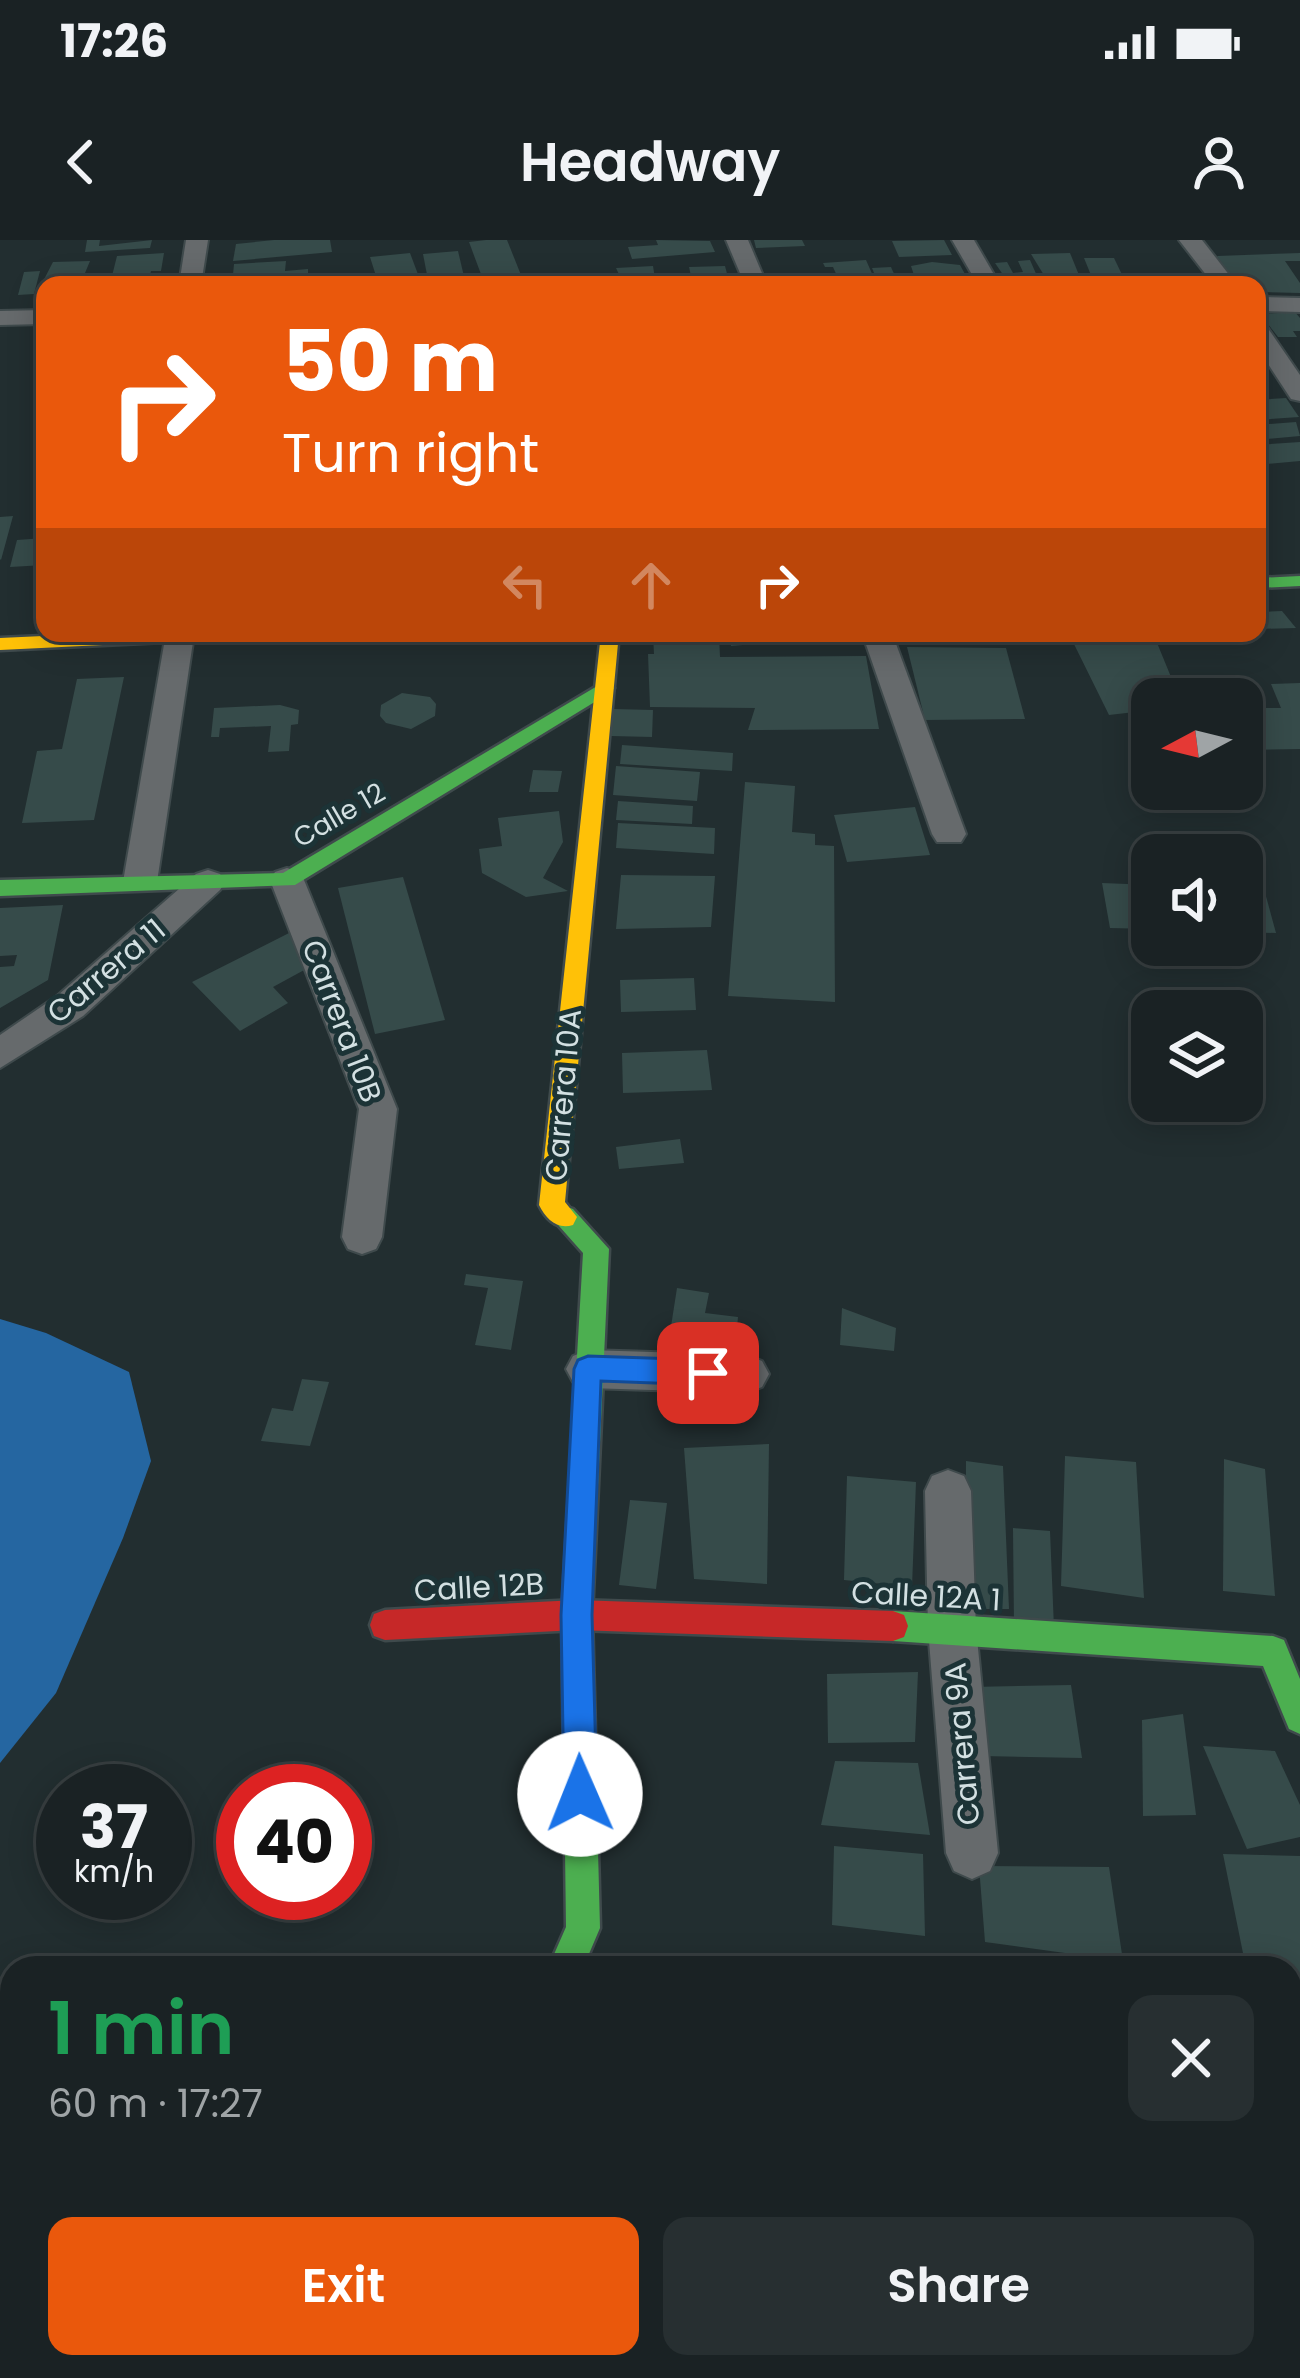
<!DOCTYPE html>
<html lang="en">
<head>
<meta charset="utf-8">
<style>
  body { margin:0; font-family:Poppins,sans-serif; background:#272f31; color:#f1f3f6; height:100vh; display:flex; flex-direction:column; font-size:45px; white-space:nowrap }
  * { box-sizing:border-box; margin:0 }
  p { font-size:39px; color:#9fa4a6 }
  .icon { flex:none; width:66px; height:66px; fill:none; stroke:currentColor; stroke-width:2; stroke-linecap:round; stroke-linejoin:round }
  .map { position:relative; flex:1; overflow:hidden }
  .side { position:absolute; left:0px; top:1716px; width:1302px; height:423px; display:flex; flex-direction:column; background:#1a2224; border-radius:36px 36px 0 0; box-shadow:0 6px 30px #0003,0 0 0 3px #383f41 }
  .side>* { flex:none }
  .hud { position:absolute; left:36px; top:36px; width:1230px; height:366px; border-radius:24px; box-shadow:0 6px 30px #0003,0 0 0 3px #383f41; background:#ea580c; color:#fff; overflow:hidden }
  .needle { width:78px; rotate:263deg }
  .fabs { position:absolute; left:1131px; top:438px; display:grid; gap:24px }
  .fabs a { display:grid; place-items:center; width:132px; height:132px; border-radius:24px; background:#1a2224; box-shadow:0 6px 30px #0003,0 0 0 3px #383f41; font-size:60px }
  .speed { position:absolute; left:36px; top:1524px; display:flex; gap:24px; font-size:60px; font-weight:700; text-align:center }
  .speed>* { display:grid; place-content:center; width:156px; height:156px; border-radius:50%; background:#1a2224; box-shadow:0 6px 30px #0003,0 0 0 3px #383f41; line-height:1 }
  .speed small { font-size:30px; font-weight:400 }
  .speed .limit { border:18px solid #d22; background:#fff; color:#111 }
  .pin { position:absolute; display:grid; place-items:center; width:102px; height:102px; color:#fff; margin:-51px; border-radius:24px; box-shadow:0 6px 18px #0006 }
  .me { position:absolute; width:132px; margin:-66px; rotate:359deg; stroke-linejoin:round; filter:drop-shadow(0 0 9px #0008) }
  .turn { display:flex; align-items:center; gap:42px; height:252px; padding:0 48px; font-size:54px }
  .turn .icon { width:156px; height:156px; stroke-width:2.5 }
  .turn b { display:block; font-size:84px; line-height:102px }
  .lanes { display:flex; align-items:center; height:114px; padding:0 48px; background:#0003; justify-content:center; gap:60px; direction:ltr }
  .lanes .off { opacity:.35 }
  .round { display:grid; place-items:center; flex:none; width:126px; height:126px; border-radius:24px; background:#272f31 }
  .overview { display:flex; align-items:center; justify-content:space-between; height:204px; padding:0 48px }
  h1 { font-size:72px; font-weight:600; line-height:90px; color:#1e9e55 }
  .cta { display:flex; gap:24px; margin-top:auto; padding:24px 48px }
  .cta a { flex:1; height:138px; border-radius:24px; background:#ea580c; color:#fff; font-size:48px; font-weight:600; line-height:138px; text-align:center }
  .cta a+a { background:#272f31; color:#f1f3f6 }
  .status { display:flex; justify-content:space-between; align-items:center; height:84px; padding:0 60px; background:#1a2224; direction:ltr }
  .status svg { height:33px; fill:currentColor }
  header { display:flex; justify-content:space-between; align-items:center; height:156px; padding:0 48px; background:#1a2224; font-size:54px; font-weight:600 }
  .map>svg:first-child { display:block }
  .water { fill:#2566a1 }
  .building { fill:#364b4a }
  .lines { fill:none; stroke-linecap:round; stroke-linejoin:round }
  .street-casing { stroke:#3f4a4c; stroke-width:4 }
  .fast-casing { stroke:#3f4a4c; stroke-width:5 }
  .slow-casing { stroke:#3f4a4c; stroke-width:5 }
  .jam-casing { stroke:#3f4a4c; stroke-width:5 }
  .street { fill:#666a6c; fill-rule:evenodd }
  .fast { fill:#4caf50; fill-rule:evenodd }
  .slow { fill:#ffc107; fill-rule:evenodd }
  .jam { fill:#c62828; fill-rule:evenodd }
  .route { fill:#1a73e8; stroke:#114b97; stroke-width:3 }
  .labels { text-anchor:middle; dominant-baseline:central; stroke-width:10; stroke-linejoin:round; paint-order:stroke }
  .far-street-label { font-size:27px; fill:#d3e0e2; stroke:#1c3336 }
  .street-label { font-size:30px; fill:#d3e0e2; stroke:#1c3336 }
</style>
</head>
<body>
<div class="status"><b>17:26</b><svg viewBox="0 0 49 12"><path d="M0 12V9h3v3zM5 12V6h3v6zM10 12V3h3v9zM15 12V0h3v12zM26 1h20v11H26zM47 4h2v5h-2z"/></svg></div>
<header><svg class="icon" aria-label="back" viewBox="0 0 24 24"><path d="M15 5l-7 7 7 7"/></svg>Headway<svg class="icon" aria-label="person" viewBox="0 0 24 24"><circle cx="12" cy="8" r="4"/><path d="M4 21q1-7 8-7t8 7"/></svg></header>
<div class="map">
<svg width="1300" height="2138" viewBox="0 0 1300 2138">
  <rect width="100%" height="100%" fill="#222e30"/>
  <!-- water -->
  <polygon class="water" points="0,1079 46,1093 129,1132 151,1221 123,1298 56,1453 0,1523"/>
  <!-- building -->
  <g class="building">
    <polygon points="87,0 100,0 99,6 152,0 150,8 85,12"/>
    <polygon points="274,0 330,0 332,12 233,21 236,4"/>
    <polygon points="486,0 507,0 525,45 485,45 469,2"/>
    <polygon points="656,0 710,1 715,12 632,19 628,7 658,5"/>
    <polygon points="754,0 802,0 805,6 756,8"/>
    <polygon points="944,0 952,15 899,17 892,1"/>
    <polygon points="458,11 466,45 429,45 423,14"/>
    <polygon points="164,13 161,31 151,31 148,45 92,45 111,40 117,16"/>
    <polygon points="410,13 422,45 379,45 377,41 314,45 314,41 376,36 370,17"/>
    <polygon points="1070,13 1083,45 1050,45 1031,14"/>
    <polygon points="1300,13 1300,21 1285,21 1300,43 1300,53 1257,52 1257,45 1236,45 1217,16"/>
    <polygon points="1084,18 1114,18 1127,45 1095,45"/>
    <polygon points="866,20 877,45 841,45 833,27 825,27 823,23"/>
    <polygon points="1030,20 1041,45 1010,45 995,23 1007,22 1013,33 1023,32 1018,21"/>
    <polygon points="90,21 80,45 45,45 45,52 38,51 53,22"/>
    <polygon points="286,21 285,31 308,29 308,45 232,45 234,24"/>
    <polygon points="932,22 960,25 971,45 904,45 900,39 915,38 911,26"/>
    <polygon points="653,26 656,45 624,45 616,28"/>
    <polygon points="725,26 730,45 693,45 689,27"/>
    <polygon points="891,27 899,45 879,45 872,28"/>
    <polygon points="40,31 34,54 18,55 24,32"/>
    <polygon points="1295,72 1300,78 1300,91 1293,91 1297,97 1278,97 1260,74"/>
    <polygon points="1286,158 1299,177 1257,180 1257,160"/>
    <polygon points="1296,182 1300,196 1257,200 1257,185"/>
    <polygon points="1300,202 1300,221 1257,225 1257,205"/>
    <polygon points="13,276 1,320 0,319 0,277"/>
    <polygon points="45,298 45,325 10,327 17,300"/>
    <polygon points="1282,371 1296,388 1257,389 1257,372"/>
    <polygon points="729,393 801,393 803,400 731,406"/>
    <polygon points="1098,393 1153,393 1180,459 1152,459 1152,470 1109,475 1071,398"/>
    <polygon points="719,395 720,417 866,416 879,489 748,490 755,468 650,467 648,414 654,414 653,396"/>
    <polygon points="907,407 1006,408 1025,479 925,480"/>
    <polygon points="124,437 94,580 22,583 37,511 62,509 77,439"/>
    <polygon points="1300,443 1300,509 1246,510 1242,468 1281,468 1271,444"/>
    <polygon points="402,453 430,457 436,464 435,476 411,489 386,483 380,476 381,465"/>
    <polygon points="280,465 299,470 298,484 291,485 289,511 268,512 271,486 220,488 219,497 211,497 214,468"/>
    <polygon points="613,469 653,470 652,497 611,496"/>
    <polygon points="622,505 733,513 732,531 620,524"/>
    <polygon points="616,526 700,532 697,561 613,555"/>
    <polygon points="533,530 562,531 558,552 529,552"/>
    <polygon points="745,542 795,546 792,592 815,594 815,605 834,606 835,762 728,756"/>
    <polygon points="618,561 693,566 692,584 616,580"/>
    <polygon points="915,567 930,615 847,622 834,575"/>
    <polygon points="559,571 563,602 543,638 568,651 526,657 482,633 479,609 502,606 498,578"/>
    <polygon points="618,583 715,588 714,614 616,608"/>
    <polygon points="621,635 715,636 711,687 616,689"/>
    <polygon points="403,637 445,780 375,794 338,648"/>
    <polygon points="1102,643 1152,645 1152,689 1110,688"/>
    <polygon points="1242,648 1264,649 1276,693 1242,692"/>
    <polygon points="63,665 48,740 0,768 0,727 14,726 17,715 0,716 0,668"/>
    <polygon points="293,691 306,729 273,747 288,763 240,791 192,742"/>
    <polygon points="694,738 696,770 621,772 620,740"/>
    <polygon points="707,810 712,850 623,853 622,813"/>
    <polygon points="680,899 684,923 619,929 616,907"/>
    <polygon points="466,1034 523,1041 511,1110 475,1105 488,1048 464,1045"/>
    <polygon points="677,1048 709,1053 705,1073 738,1077 734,1119 667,1112"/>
    <polygon points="842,1068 896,1088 894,1111 840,1105"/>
    <polygon points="302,1139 329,1142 310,1206 261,1201 272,1168 293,1171"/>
    <polygon points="769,1204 767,1344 694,1339 684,1208"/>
    <polygon points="1065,1216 1136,1222 1144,1358 1061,1346"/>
    <polygon points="1224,1219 1265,1229 1275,1356 1223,1351"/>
    <polygon points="966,1221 1003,1226 1009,1369 965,1369"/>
    <polygon points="847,1236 916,1242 912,1347 844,1340"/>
    <polygon points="630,1260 667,1263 656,1349 619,1345"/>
    <polygon points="1013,1288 1050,1291 1054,1388 1014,1385"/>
    <polygon points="918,1432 915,1502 828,1503 827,1434"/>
    <polygon points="1071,1445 1082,1518 982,1516 971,1447"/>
    <polygon points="1183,1474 1196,1575 1143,1576 1142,1480"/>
    <polygon points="1203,1506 1275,1511 1300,1565 1300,1597 1247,1609"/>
    <polygon points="835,1521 918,1523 930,1595 821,1585"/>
    <polygon points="834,1606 923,1614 925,1696 832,1685"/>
    <polygon points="1223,1614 1300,1616 1300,1747 1290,1747 1290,1728 1246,1728"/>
    <polygon points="979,1626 1109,1627 1123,1721 985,1702"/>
    <polygon points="1290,1770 1300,1770 1300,1874 1290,1875"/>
    <polygon points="939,2127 1089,2127 1091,2138 940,2138"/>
  </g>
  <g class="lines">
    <defs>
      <g id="street">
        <polygon points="186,0 208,0 201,45 179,45"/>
        <polygon points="726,0 748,0 767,45 745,45"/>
        <polygon points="952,0 974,0 1000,45 978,45"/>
        <polygon points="1179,0 1202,0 1237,45 1214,45"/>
        <polygon points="1257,57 1300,58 1300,72 1257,71"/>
        <polygon points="45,70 45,84 0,85 0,71"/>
        <polygon points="1257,82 1265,84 1300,135 1300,161 1291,159 1257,107"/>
        <polygon points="166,393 194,395 157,642 152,650 128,650 123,642"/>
        <polygon points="862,393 892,393 966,594 961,602 937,602 932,594"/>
        <polygon points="287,628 299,632 304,640 397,869 382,997 376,1009 362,1014 348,1009 342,997 359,869 270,640 275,632"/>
        <polygon points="208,630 220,634 225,642 220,650 83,776 0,828 0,795 57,756 196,634"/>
        <polygon points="588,1110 747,1115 762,1121 769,1134 762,1147 747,1153 588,1148 573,1142 566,1129 573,1116"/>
        <polygon points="948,1230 964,1236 971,1251 976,1388 998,1613 990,1631 972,1639 954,1631 946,1613 928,1388 925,1251 932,1236"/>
        <polygon points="1290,2099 1300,2103 1300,2138 1255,2138 1253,2127 1290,2127"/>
        <polygon points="202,2127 268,2127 263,2138 197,2138"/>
        <rect x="854" y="2127" width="62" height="11"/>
      </g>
      <g id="fast">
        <polygon points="1300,336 1300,346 1257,348 1257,338"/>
        <polygon points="604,442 614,448 611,452 295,645 0,656 0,640 283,633"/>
        <polygon points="564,966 573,969 609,1009 592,1375 600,1688 583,1728 548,1728 566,1687 562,1375 583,1013 551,977 555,969"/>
        <polygon points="893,1371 1273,1396 1284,1400 1300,1439 1300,1494 1289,1489 1263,1426 893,1401 882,1397 878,1386 882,1375"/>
      </g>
      <g id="slow">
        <polygon points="108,393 235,393 226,399 0,410 0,398"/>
        <path d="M601 393H619L565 962 577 977 573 985C557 990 546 979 539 965Z"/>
      </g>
      <polygon id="jam" points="577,1360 893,1371 904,1375 908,1386 904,1397 893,1401 577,1390 385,1400 374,1396 370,1385 374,1374 385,1370"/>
    </defs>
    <!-- street casing -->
    <use href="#street" class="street-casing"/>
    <!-- fast casing -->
    <use href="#fast" class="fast-casing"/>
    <!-- slow casing -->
    <use href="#slow" class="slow-casing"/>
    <!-- jam casing -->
    <use href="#jam" class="jam-casing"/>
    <!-- street -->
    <use href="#street" class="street"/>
    <!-- fast -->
    <use href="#fast" class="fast"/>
    <!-- slow -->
    <use href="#slow" class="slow"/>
    <!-- jam -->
    <use href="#jam" class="jam"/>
  </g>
  <!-- route -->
  <polygon class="route" points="588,1116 708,1120 718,1124 722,1133 718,1142 708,1145 601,1141 592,1375 597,1554 592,1566 580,1571 568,1566 564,1554 561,1375 574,1129 578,1120"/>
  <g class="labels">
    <!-- far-street labels -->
    <g class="far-street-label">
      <text transform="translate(339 575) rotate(-30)">Calle 12</text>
    </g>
    <!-- street labels -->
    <g class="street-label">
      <text transform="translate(106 731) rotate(-40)">Carrera 11</text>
      <text transform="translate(342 781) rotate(69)">Carrera 10B</text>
      <text transform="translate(563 855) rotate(-85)">Carrera 10A</text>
      <text transform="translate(479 1347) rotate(-3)">Calle 12B</text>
      <text transform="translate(926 1356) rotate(3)">Calle 12A 1</text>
      <text transform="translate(962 1504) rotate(-95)">Carrera 9A</text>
    </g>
  </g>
</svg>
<div class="fabs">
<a><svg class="needle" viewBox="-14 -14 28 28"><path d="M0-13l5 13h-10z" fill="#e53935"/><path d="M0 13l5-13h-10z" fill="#9fa4a6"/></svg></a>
<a><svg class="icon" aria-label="sound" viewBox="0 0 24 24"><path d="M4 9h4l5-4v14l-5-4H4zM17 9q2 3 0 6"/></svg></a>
<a><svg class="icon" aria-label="layers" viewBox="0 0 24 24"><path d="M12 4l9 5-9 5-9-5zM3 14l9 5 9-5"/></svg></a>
</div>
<div class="speed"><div>37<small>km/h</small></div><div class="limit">40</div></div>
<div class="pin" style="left:708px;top:1133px;background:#d93025"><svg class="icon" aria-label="arrive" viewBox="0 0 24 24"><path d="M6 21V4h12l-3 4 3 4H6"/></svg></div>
<svg class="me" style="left:580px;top:1554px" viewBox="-20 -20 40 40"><circle r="19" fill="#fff"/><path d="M0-13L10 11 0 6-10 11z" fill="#1a73e8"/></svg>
<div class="hud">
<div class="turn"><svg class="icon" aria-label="right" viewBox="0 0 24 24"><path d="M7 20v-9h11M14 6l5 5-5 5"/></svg><div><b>50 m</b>Turn right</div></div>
<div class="lanes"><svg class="icon off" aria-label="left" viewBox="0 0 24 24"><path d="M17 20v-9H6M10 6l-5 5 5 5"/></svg><svg class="icon off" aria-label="ahead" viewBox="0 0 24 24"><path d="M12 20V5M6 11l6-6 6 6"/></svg><svg class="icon" aria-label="right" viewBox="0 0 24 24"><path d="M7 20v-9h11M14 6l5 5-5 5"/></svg></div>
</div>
<section class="side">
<div class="overview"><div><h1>1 min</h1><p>60 m · 17:27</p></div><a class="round"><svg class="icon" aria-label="close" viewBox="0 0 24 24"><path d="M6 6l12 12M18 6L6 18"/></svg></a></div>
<div class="cta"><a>Exit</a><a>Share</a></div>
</section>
</div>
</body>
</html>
